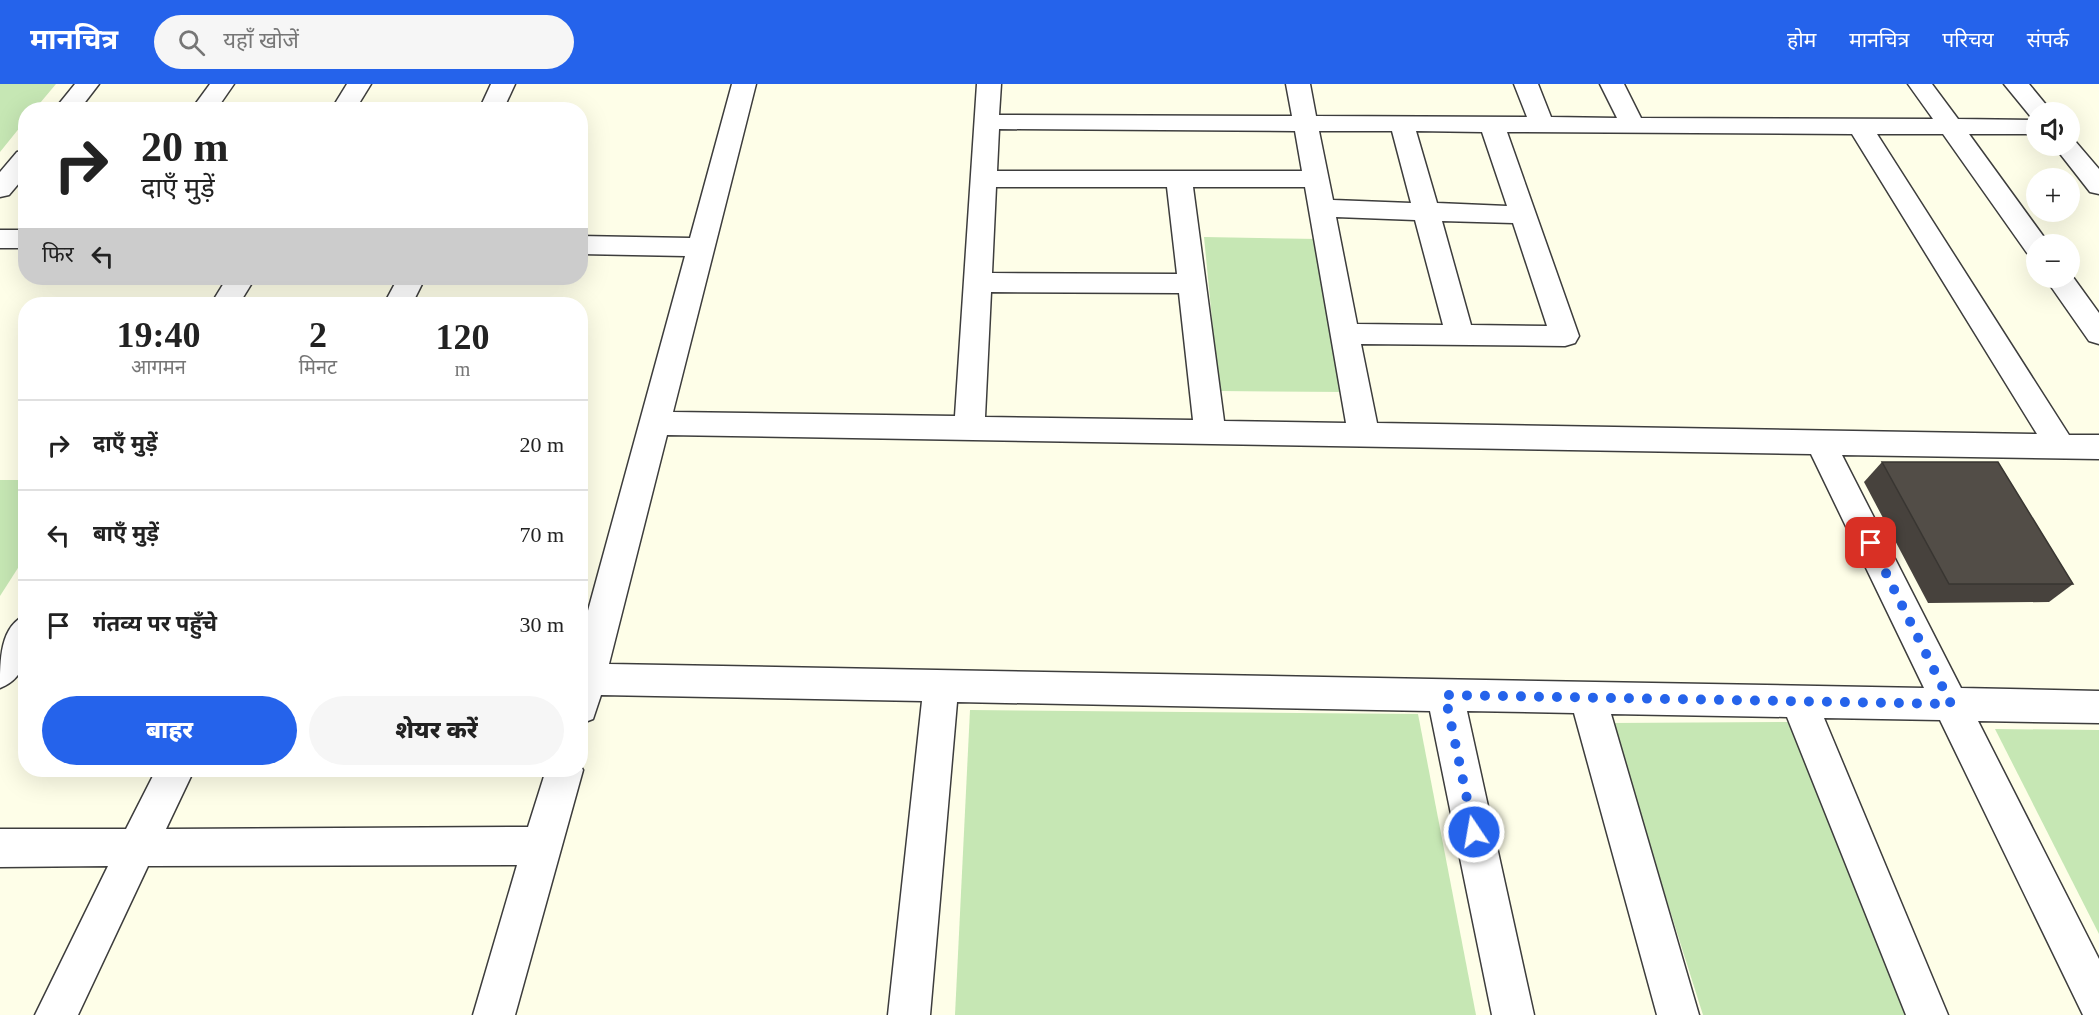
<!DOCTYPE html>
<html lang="hi">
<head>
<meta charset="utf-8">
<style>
  body { margin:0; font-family:"Times New Roman","Noto Sans Devanagari",serif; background:#f6f6f6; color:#222; height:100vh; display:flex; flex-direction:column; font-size:22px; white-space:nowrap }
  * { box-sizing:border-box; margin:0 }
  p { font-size:20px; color:#767676 }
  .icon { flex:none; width:33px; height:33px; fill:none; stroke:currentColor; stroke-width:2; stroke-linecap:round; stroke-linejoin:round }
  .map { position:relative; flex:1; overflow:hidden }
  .sheet { position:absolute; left:18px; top:213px; width:570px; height:480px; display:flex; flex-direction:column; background:#fff; border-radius:24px; box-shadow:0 6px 24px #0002 }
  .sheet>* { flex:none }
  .guide { position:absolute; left:18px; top:18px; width:570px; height:183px; border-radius:24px; box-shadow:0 6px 24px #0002; background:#fff; color:#222; overflow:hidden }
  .controls { position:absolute; left:2026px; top:18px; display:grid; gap:12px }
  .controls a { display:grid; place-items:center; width:54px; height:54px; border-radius:50%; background:#fff; box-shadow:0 6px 24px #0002; font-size:30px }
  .pin { position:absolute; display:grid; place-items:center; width:51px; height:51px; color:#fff; margin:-26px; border-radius:12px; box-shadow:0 3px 9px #0006 }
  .me { position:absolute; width:66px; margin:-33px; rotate:348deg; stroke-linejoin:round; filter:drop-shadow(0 0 4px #0008) }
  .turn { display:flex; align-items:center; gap:21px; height:126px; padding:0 24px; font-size:27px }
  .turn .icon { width:78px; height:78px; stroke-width:2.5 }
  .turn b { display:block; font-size:42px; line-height:51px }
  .then { display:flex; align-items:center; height:57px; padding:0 24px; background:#0003; gap:12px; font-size:22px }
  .eta { display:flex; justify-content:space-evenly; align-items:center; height:102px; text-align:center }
  .eta b { font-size:36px; font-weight:800; line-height:42px }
  .button { display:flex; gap:12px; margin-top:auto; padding:12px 24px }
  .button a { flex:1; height:69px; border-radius:36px; background:#2563eb; color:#fff; font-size:24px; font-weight:800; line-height:69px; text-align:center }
  .button a+a { background:#f6f6f6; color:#222 }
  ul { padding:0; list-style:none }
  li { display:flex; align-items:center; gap:18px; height:90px; padding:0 24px; border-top:2px solid #e0e0e0 }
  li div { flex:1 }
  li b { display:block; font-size:22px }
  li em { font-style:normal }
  header { display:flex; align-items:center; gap:36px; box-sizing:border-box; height:84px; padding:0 30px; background:#2563eb; color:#fff }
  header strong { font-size:28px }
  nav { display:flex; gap:33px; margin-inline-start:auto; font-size:21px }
  .search { width:420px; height:54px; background:#f6f6f6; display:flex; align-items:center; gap:15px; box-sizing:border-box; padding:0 21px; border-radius:33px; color:#767676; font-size:22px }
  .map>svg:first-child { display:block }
  .green { fill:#c6e7b4 }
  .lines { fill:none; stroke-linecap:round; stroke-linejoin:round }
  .street-casing { stroke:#3d3d3d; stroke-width:3 }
  .street { fill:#fff; fill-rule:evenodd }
  .wall { fill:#47423d }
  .building { fill:#524d47; stroke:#393632; stroke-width:1.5 }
  .route { stroke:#2563eb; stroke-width:10; stroke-dasharray:0 18 }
</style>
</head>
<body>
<header>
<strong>मानचित्र</strong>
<div class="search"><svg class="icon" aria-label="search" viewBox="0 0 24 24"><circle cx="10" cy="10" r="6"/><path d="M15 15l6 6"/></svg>यहाँ खोजें</div>
<nav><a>होम</a><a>मानचित्र</a><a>परिचय</a><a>संपर्क</a></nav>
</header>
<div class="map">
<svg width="2099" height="931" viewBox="0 0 2099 931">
  <rect width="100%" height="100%" fill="#fefee8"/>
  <!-- green -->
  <g class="green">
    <polygon points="0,0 56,0 35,25 26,26 25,37 0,68"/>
    <polygon points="1204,153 1319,155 1347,308 1219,307"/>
    <polygon points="0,396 26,396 25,473 0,512"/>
    <polygon points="970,626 1418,630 1476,931 955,931"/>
    <polygon points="1791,638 1912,931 1703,931 1611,639"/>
    <polygon points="1995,645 2099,646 2099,850"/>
  </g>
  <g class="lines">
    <defs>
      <g id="street">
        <polygon points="75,0 99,0 79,26 54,26"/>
        <polygon points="210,0 234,0 216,26 191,26"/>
        <polygon points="347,0 371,0 355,26 331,26"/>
        <polygon points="491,0 515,0 503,26 479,26"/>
        <path d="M732 0H756L673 328 955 332 977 0H1001L999 31 1292 32 1286 0H1310L1316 32 1527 33 1514 0H1538L1551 33 1617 34 1600 0H1624L1641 34 1933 35 1908 0H1932L1958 35 2037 36V50H1969L2049 160H2037V172L2027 169 1943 50H1877L2069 351H2099V375L1842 371 1961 604 2099 607V639L1978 637 2099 875V931H2083L1940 636 1824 634 1948 931H1906L1787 633 1611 630 1699 931H1657L1574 629 1467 627 1534 931H1492L1430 627 957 618 930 931H888L922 617 601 611 593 635 580 640V556L685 172 580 170V152L690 154ZM999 45 1295 47 1302 87H997ZM1319 47H1392L1411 119 1333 116ZM1416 47 1482 48 1507 122 1437 119ZM1507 48 1852 50 2037 350 1377 339 1361 260 1565 262 1575 259 1579 252ZM996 103H1167L1177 190 992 189ZM1193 103H1305L1346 339 1224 337ZM1336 133 1415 136 1443 241 1357 240ZM1442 137 1513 139 1547 242 1471 241ZM991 208 1179 209 1193 336 985 333ZM667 351 1811 370 1924 604 609 580Z"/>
        <polygon points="2004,0 2029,0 2052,28 2037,28 2037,35 2031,33"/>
        <polygon points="2070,55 2075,57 2099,85 2099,110 2090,108 2054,62 2070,62"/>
        <polygon points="26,66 26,91 9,111 0,113 0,88 17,68"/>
        <rect x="0" y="146" width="26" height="18"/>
        <polygon points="2070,189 2099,229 2099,260 2089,257 2045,194 2070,194"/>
        <polygon points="227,194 255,194 239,220 211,220"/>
        <polygon points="398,194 425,194 412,220 384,220"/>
        <path d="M26 531C26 560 32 592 0 604 0 576 0 542 26 531Z"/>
        <polygon points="580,681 583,686 515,931 473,931 517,781 148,782 78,931 35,931 108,782 0,783 0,745 126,745 156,686 194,686 166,745 528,743 546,686 580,686"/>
      </g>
    </defs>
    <!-- street casing -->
    <use href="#street" class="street-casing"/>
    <!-- street -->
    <use href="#street" class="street"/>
  </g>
  <!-- wall -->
  <polygon class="wall" points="1882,378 2073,500 2049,518 1928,519 1864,398"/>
  <!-- building -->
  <polygon class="building" points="1882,378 1998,378 2073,500 1949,500"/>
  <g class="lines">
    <!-- route -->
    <polyline class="route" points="1474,748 1445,611 1951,620 1871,459"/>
  </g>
</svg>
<div class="controls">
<a><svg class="icon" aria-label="sound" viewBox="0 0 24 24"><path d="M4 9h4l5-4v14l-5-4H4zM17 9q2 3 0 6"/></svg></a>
<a>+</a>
<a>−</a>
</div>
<div class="pin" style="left:1871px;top:459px;background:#d93025"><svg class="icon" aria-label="arrive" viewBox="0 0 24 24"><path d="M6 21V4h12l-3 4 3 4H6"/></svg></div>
<svg class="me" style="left:1474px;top:748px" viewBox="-20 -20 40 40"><circle r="17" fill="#2563eb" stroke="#fff" stroke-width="3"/><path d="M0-11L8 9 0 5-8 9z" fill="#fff"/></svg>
<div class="guide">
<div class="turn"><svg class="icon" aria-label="right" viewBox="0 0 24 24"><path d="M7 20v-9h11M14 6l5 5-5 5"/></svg><div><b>20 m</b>दाएँ मुड़ें</div></div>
<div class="then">फिर<svg class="icon" aria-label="left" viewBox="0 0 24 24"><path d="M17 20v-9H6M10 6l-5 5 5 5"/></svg></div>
</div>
<section class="sheet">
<div class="eta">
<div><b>19:40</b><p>आगमन</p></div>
<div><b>2</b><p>मिनट</p></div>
<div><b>120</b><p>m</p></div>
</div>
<ul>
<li><svg class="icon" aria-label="right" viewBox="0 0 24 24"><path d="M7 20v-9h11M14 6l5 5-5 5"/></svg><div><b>दाएँ मुड़ें</b></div><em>20 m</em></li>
<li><svg class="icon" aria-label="left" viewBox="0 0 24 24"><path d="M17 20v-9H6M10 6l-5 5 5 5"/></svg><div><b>बाएँ मुड़ें</b></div><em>70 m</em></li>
<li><svg class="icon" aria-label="arrive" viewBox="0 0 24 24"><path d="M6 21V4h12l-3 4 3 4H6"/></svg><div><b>गंतव्य पर पहुँचे</b></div><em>30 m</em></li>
</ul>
<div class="button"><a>बाहर</a><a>शेयर करें</a></div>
</section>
</div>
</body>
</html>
